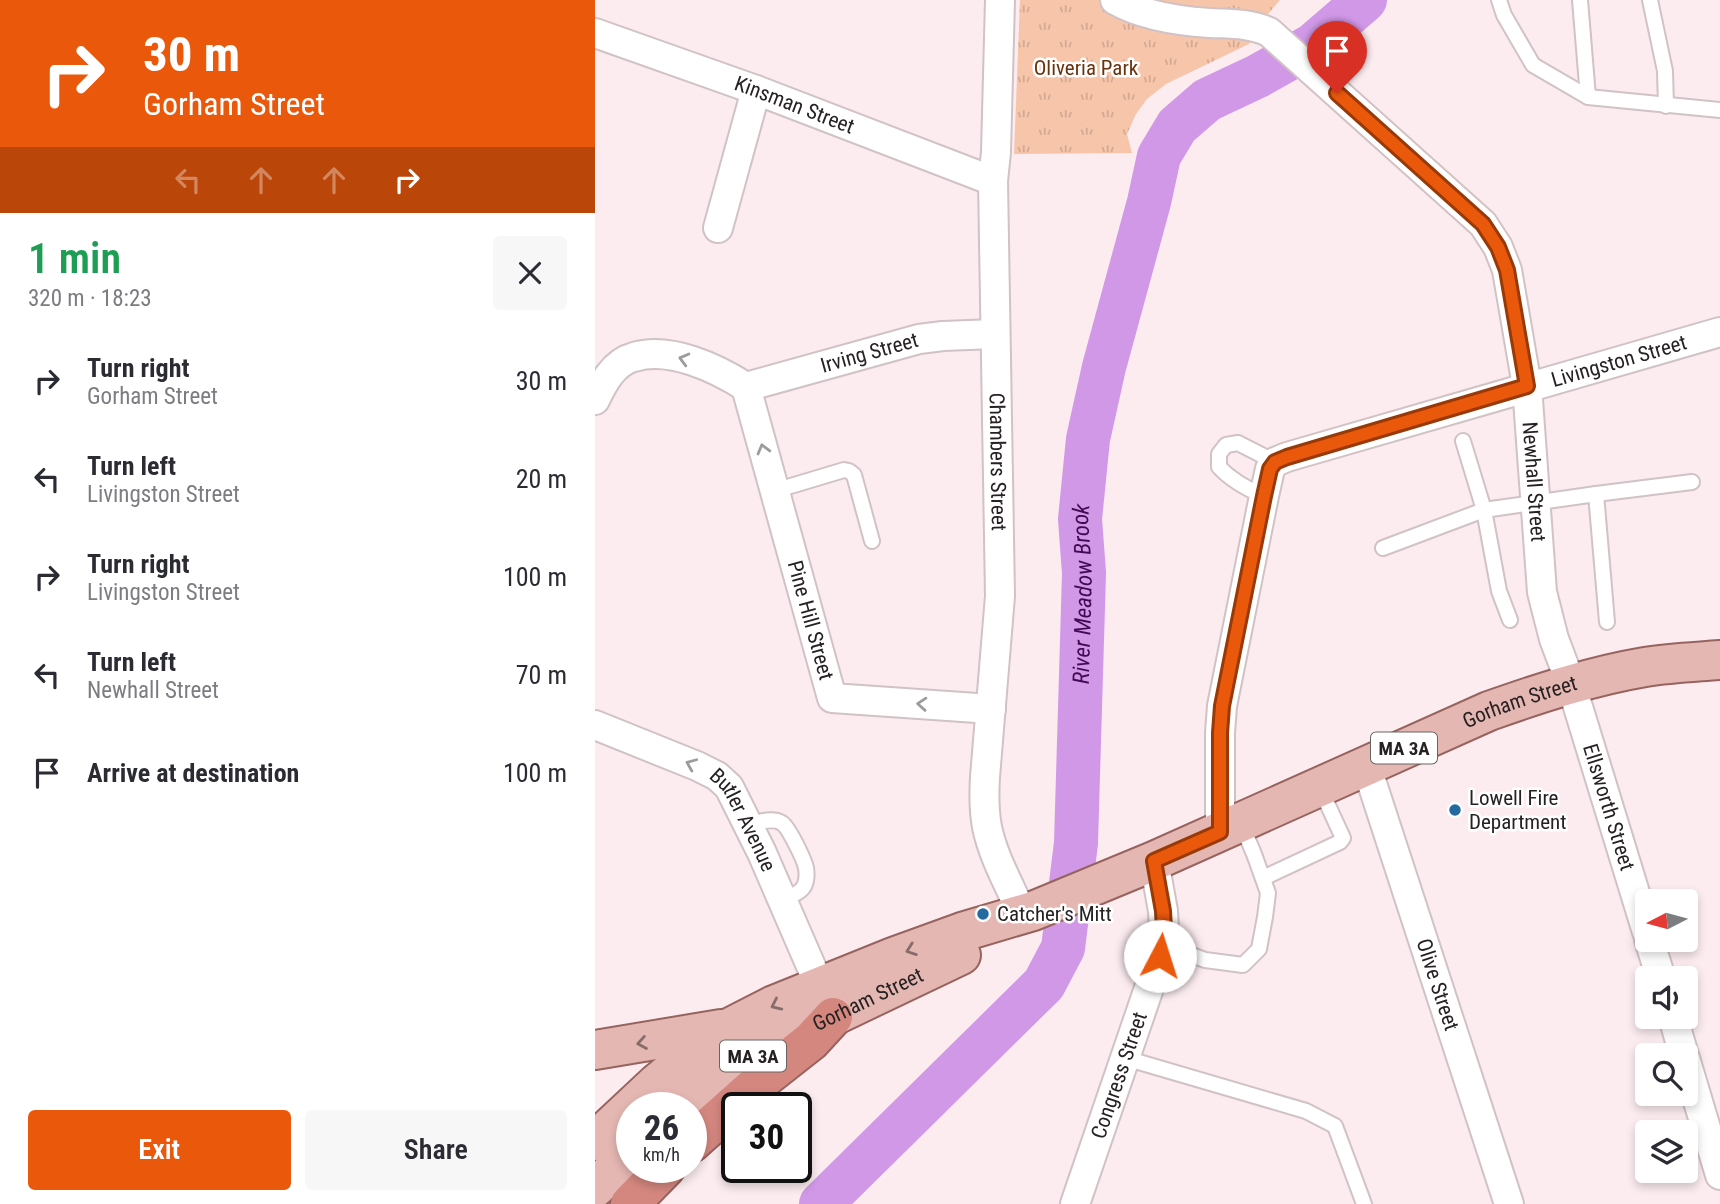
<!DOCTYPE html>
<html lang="en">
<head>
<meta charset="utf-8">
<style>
  body { margin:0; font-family:"Roboto Condensed",sans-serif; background:#f7f7f7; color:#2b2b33; height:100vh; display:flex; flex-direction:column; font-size:26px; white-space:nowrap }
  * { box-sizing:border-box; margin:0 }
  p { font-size:23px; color:#7c7c81 }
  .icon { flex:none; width:38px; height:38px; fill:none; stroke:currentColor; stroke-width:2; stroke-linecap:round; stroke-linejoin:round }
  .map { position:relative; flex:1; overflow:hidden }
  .drawer { display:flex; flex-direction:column; background:#fff; width:595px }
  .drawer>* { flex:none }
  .guide { background:#ea580c; color:#fff; overflow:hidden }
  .needle { width:46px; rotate:264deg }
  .controls { position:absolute; left:1040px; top:889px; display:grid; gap:14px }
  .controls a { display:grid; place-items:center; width:63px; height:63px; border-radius:7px; background:#fff; box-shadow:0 4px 10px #0003; font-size:35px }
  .speed { position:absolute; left:21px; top:1092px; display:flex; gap:14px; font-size:35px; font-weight:700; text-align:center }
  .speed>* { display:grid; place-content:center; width:91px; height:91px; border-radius:50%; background:#fff; box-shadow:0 4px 10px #0003; line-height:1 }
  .speed small { font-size:18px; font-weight:400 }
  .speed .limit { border:4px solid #111; border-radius:10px; background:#fff; color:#111 }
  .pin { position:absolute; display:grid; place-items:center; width:60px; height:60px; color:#fff; margin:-72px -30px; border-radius:50% 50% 50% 0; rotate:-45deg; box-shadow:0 0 7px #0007 }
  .pin .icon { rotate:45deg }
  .me { position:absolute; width:77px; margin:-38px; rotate:5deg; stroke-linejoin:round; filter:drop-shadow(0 0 5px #0008) }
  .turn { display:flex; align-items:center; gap:24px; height:147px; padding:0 28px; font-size:32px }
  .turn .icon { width:91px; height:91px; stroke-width:2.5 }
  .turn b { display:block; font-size:49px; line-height:60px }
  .lanes { display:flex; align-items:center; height:66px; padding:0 28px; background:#0003; justify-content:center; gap:35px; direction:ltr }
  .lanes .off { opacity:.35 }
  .round { display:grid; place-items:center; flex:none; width:74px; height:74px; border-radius:7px; background:#f7f7f7 }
  .headline { display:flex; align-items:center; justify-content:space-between; height:119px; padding:0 28px }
  h1 { font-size:42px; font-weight:600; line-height:52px; color:#1e9e55 }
  .primary-button { display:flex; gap:14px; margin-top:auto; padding:14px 28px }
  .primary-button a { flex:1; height:80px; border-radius:7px; background:#ea580c; color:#fff; font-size:28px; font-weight:600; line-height:80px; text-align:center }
  .primary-button a+a { background:#f7f7f7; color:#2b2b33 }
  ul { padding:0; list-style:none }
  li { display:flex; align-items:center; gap:21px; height:98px; padding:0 28px }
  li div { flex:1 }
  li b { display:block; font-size:26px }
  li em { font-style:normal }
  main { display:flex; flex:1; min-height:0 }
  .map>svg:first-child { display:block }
  .park { fill:url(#park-tufts) }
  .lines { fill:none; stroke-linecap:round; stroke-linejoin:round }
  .river { stroke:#d198e8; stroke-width:44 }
  .service-casing { stroke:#d1c2c5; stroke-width:18 }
  .minor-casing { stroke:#d1c2c5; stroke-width:32 }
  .primary-casing { stroke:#97635e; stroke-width:42 }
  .motorway-casing { stroke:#97635e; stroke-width:42 }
  .service { stroke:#fff; stroke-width:14 }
  .minor { stroke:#fff; stroke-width:28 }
  .primary { stroke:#e5b7b2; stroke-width:38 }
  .motorway { stroke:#d4877f; stroke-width:38 }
  .oneway { stroke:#9d9b9c }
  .oneway2 { stroke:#866c6a }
  .route-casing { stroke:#983908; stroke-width:18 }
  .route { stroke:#ea580c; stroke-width:12 }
  .poi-dot { fill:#256a9f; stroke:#fff; stroke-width:2.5 }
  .labels { text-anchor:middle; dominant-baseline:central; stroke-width:5; stroke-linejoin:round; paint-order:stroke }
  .shield { fill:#fff; stroke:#676464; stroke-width:2 }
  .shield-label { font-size:19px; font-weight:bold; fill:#262122 }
  .park-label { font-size:21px; fill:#6b320c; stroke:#fff }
  .street-label { font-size:21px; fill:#262122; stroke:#fff }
  .poi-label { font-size:21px; fill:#262122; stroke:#fff; text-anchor:start }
  .water-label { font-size:23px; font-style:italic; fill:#410a53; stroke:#fff }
</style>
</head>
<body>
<main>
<section class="drawer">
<div class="guide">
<div class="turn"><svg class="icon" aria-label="right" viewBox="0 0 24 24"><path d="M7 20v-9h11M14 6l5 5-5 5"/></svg><div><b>30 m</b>Gorham Street</div></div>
<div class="lanes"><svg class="icon off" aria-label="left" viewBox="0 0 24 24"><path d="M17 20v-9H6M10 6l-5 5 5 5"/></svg><svg class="icon off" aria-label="ahead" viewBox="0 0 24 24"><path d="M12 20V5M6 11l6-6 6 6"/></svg><svg class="icon off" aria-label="ahead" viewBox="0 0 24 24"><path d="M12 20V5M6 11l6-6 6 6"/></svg><svg class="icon" aria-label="right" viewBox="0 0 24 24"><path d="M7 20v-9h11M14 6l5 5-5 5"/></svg></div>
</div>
<div class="headline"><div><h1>1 min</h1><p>320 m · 18:23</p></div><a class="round"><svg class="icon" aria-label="close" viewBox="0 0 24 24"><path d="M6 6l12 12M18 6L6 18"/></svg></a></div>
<ul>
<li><svg class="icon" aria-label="right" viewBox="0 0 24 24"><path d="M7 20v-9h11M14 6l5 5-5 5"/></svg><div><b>Turn right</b><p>Gorham Street</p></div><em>30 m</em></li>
<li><svg class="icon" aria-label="left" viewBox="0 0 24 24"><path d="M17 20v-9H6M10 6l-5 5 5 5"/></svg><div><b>Turn left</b><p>Livingston Street</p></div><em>20 m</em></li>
<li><svg class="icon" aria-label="right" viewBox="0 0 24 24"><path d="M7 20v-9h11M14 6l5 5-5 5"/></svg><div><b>Turn right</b><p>Livingston Street</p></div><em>100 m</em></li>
<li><svg class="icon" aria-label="left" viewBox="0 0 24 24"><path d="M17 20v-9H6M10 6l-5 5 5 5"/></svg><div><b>Turn left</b><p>Newhall Street</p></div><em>70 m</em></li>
<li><svg class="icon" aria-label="arrive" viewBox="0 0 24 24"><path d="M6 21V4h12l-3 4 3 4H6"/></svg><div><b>Arrive at destination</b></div><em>100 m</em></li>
</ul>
<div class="primary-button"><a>Exit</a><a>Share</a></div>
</section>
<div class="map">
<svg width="1125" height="1204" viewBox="0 0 1125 1204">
  <defs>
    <pattern id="park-tufts" width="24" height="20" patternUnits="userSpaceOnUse" patternTransform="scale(1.75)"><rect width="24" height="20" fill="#f6c5aa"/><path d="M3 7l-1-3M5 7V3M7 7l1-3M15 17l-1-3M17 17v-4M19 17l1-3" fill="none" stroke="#d3a992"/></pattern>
  </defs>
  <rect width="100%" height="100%" fill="#fcecf0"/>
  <!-- park -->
  <polygon class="park" points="425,0 685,0 662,27 654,44 571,84 552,99 541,114 532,134 537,153 419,154"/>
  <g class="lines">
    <!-- river -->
    <path class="river" id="s1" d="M226 1204 449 984 468 948 481 843 489 573 485 519 493 439 509 367 554 202 564 156 582 126 612 100 663 76 718 45 770 0"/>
    <defs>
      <g id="service">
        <polyline points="904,0 909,15 938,65 993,97 1125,110"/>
        <polyline points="985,0 993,97"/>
        <polyline points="1055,0 1070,71 1071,106"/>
        <polyline points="868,441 889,510 904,591 915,620"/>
        <polyline points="179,491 249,470 254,471 259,475 277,541"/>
        <polyline points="1001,494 1097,482"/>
        <path d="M669 496C652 489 637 481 624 467V454L631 445 643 443 680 462"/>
        <polyline points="788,548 889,510 1001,494 1012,622"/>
        <path d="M154 825C164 822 178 817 187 823 194 828 209 859 211 868 212 874 212 884 207 889 203 894 193 897 187 900"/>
        <polyline points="668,878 745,842 748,838 725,788"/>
        <polyline points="567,944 610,960 648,965 664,949 670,917 673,893 659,854 646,823"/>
        <polyline points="530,1058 711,1111 740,1126 769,1204"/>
      </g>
      <g id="minor">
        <path id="s2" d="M405 0 401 152 398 181 405 596 390 777C389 794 389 811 392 827 398 857 416 888 428 916"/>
        <path id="s3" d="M520 0C548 16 584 21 615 23 636 24 655 23 674 32L888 224 903 247 912 270 932 386 947 592 959 639 976 684 1052 932"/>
        <path id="s4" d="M0 33 161 90 398 181"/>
        <polyline points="123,228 161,90"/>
        <path id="s5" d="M151 387 237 698 396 709"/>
        <path id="s6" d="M151 387 324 339 348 336 400 334"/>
        <path d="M0 400C8 383 19 362 39 357 75 346 121 368 151 387"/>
        <path id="s7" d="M0 725 102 766 122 776 134 787 167 853 232 1003"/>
        <path id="s8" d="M771 765 914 1204"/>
        <path id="s9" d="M625 832V733L627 706 669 496 675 469 680 462 692 457 1125 332"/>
        <polyline points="1054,940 1066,978"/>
        <polyline points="1078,1017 1089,1055"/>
        <polyline points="1090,1058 1125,1175"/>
        <path id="s10" d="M480 1204 565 956 569 930 568 911 559 861"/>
      </g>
      <g id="primary">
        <polyline points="0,1050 126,1029"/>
        <path id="s11" d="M86 1108 136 1069 184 1042 366 955"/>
        <path id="s12" d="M0 1141 62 1083 99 1052 138 1026 179 1005 298 957 367 932 438 911 559 861 894 711C945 693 997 676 1050 667 1075 663 1100 662 1125 660"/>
        <polyline points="0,1188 37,1152"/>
      </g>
      <g id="motorway">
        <polyline points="96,1143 169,1078 216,1041 238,1017"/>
        <polyline points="35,1204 71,1167"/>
      </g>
    </defs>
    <!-- service casing -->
    <use href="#service" class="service-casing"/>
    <!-- minor casing -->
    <use href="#minor" class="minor-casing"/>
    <!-- primary casing -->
    <use href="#primary" class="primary-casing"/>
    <!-- motorway casing -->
    <use href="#motorway" class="motorway-casing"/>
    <!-- service -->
    <use href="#service" class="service"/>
    <!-- minor -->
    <use href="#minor" class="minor"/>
    <!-- primary -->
    <use href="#primary" class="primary"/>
    <!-- motorway -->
    <use href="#motorway" class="motorway"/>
  </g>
  <!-- one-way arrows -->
  <defs><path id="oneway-chevron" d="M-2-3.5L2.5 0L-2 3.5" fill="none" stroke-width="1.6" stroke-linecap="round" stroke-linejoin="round" transform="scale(1.75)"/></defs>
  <g class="oneway">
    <use href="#oneway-chevron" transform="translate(89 359) rotate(-165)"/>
    <use href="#oneway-chevron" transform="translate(168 449) rotate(-105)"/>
    <use href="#oneway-chevron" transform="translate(327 704) rotate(-176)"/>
    <use href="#oneway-chevron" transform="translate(96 764) rotate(-157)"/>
  </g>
  <g class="oneway2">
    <use href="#oneway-chevron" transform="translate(316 950) rotate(160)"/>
    <use href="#oneway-chevron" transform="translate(181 1005) rotate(155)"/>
    <use href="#oneway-chevron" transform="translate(47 1043) rotate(170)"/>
  </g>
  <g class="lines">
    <defs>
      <polyline id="route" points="565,956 569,930 568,911 559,861 625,832 625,733 627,706 669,496 675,469 680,462 692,457 932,386 912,270 903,247 888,224 742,93"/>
    </defs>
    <!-- route casing -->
    <use href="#route" class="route-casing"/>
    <!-- route -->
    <use href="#route" class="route"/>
  </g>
  <!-- markers -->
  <g class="poi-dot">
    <circle cx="860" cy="810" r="7"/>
    <circle cx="388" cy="914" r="7"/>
  </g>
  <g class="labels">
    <!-- shield labels -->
    <g class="shield">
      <rect x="776" y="732.5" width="66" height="31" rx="5"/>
      <rect x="125" y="1040.5" width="66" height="31" rx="5"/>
    </g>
    <g class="shield-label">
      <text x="809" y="748">MA 3A</text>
      <text x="158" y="1056">MA 3A</text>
    </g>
    <!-- park labels -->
    <g class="park-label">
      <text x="491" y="68">Oliveria Park</text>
    </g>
    <!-- street labels -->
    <g class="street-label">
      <text stroke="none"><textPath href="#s4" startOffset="212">Kinsman Street</textPath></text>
      <text stroke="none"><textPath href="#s6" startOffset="128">Irving Street</textPath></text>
      <text stroke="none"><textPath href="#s9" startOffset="735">Livingston Street</textPath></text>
      <text stroke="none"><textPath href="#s2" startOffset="462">Chambers Street</textPath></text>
      <text stroke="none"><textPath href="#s3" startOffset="712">Newhall Street</textPath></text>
      <text stroke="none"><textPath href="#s5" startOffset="242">Pine Hill Street</textPath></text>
      <text stroke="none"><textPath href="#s12" startOffset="1032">Gorham Street</textPath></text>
      <text stroke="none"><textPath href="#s3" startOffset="1048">Ellsworth Street</textPath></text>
      <text stroke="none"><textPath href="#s7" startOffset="184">Butler Avenue</textPath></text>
      <text stroke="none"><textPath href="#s8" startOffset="231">Olive Street</textPath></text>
      <text stroke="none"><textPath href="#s11" startOffset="217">Gorham Street</textPath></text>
      <text stroke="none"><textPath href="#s10" startOffset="136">Congress Street</textPath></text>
    </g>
    <!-- poi labels -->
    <g class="poi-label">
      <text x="874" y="798">Lowell Fire<tspan x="874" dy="24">Department</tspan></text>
      <text x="402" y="914">Catcher's Mitt</text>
    </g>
    <!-- water labels -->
    <g class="water-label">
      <text stroke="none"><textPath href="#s1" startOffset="709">River Meadow Brook</textPath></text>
    </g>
  </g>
</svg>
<div class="controls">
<a><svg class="needle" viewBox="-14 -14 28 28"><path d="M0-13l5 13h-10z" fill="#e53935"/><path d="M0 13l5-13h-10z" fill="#7c7c81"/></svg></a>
<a><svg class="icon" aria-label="sound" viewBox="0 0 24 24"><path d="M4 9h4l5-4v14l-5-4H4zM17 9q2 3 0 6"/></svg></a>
<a><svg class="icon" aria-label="search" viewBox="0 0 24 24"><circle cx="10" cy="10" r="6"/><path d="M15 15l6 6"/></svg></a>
<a><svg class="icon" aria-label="layers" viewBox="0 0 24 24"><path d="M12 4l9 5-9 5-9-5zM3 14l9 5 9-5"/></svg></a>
</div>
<div class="speed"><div>26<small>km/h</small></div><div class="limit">30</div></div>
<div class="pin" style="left:742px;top:93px;background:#d93025"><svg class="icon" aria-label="arrive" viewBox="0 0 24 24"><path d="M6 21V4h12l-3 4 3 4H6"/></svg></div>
<svg class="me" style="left:565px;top:956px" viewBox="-20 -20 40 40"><circle r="19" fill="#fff"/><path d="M0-13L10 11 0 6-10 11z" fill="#ea580c"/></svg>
</div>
</main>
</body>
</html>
